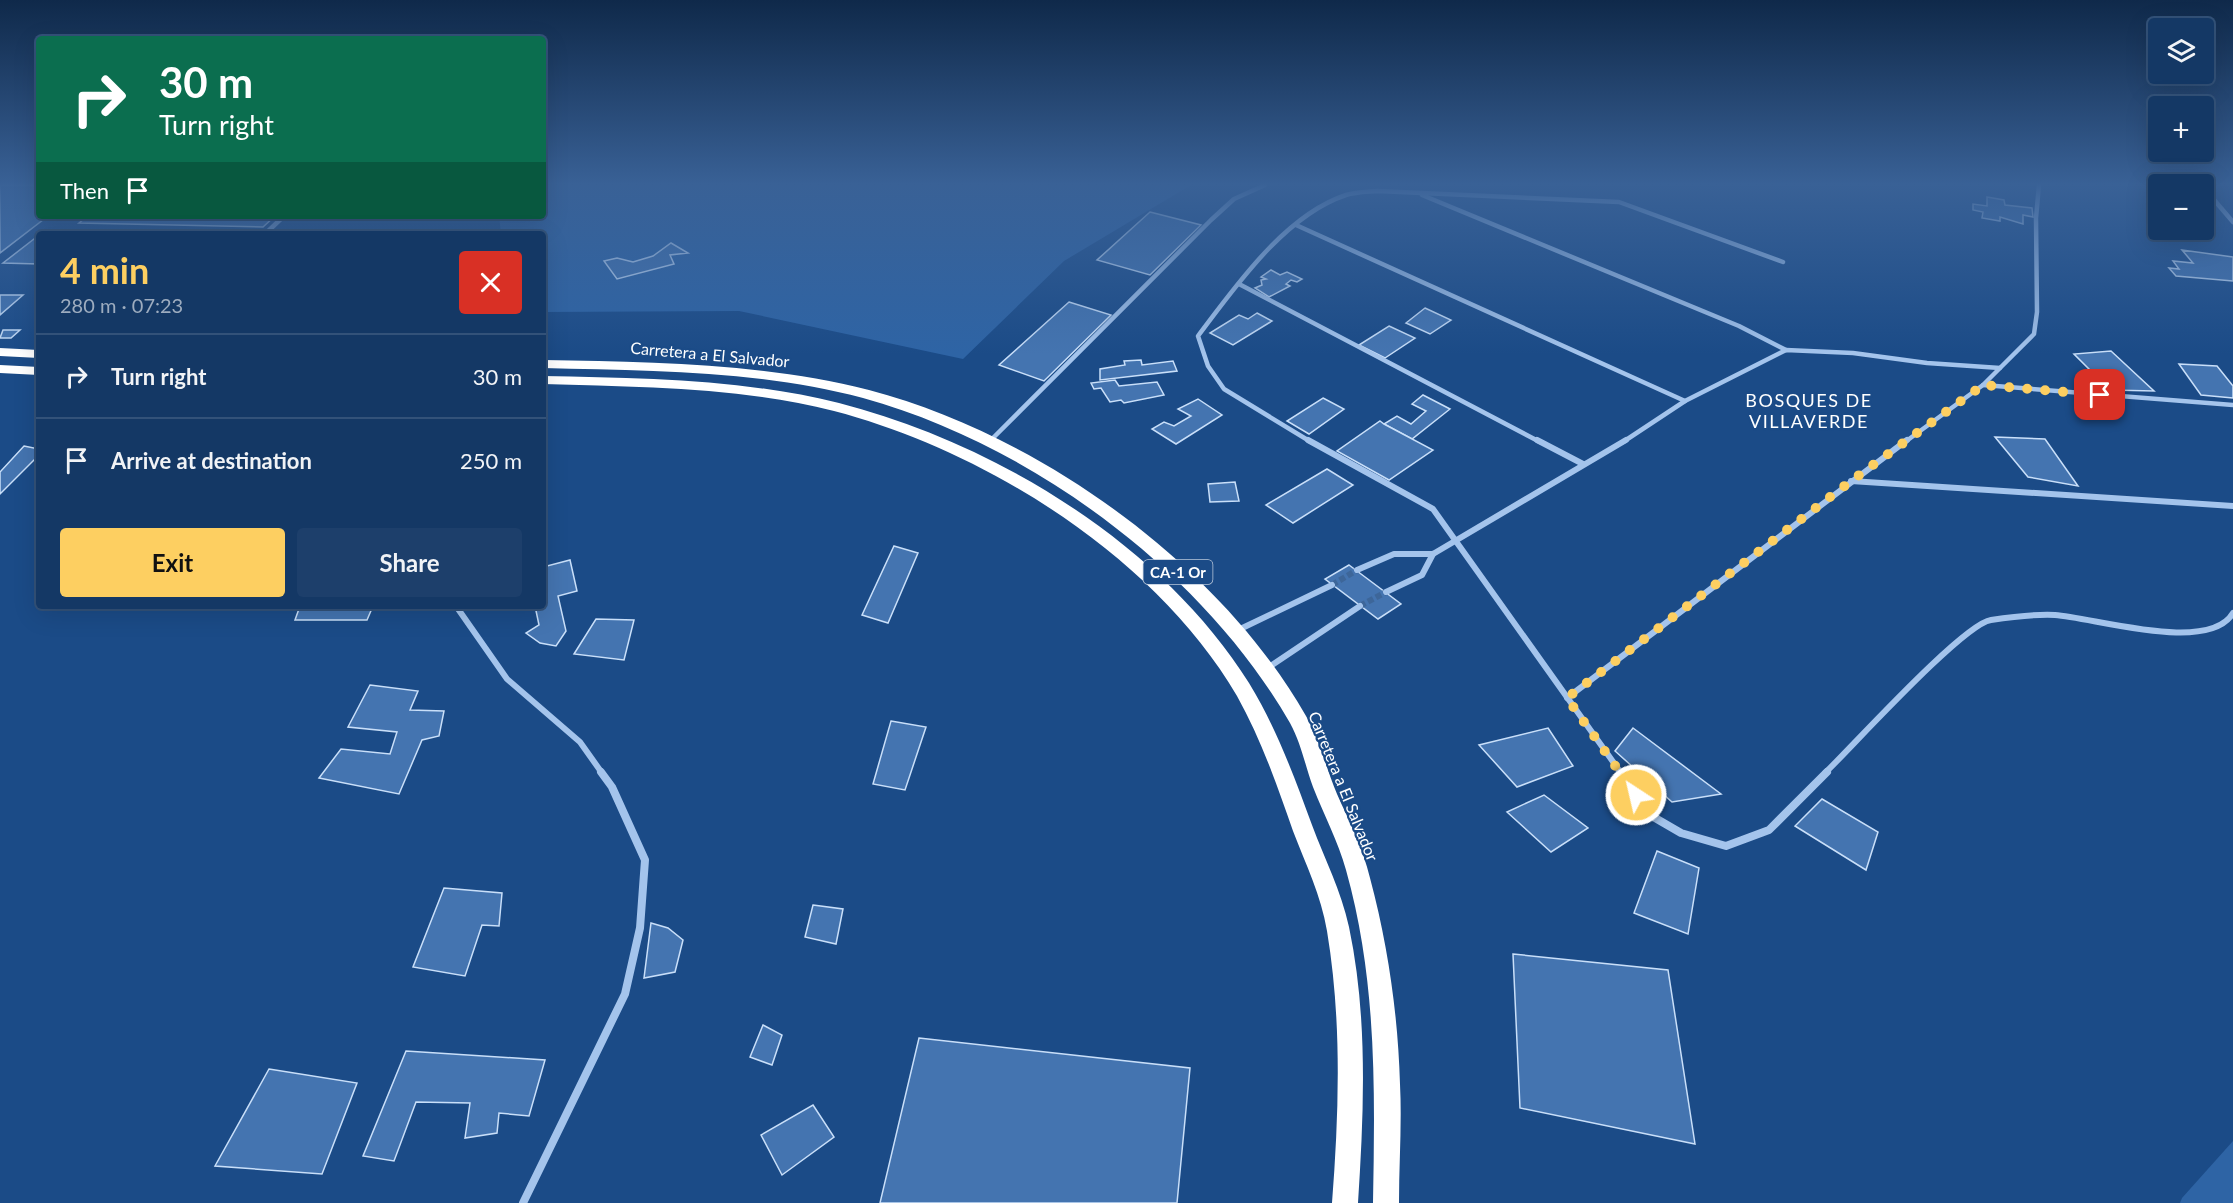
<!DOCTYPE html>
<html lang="en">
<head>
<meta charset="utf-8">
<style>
  body { margin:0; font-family:Lato,sans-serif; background:#1d3f6b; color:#f1f3f6; height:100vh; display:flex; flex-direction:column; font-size:22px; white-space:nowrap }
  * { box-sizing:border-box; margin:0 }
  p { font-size:20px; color:#9dacbf }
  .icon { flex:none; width:33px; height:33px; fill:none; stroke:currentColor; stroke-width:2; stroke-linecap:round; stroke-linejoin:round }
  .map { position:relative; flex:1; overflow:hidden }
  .panel { position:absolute; left:36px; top:231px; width:510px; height:378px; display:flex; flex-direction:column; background:#143865; border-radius:6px; box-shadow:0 6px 24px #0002,0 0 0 2px #335279 }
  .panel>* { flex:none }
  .guide { position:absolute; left:36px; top:36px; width:510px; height:183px; border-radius:6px; box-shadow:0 6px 24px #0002,0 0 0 2px #335279; background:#0b6e4f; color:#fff; overflow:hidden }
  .controls { position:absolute; left:2148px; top:18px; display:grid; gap:12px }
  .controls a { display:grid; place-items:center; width:66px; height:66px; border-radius:6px; background:#143865; box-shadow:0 6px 24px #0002,0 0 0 2px #335279; font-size:30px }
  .pin { position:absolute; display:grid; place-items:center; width:51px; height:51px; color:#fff; margin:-26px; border-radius:12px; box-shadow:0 3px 9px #0006 }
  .me { position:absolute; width:66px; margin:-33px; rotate:325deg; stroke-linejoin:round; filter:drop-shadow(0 0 4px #0008) }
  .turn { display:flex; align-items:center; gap:21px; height:126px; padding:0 24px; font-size:27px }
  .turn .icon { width:78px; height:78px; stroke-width:2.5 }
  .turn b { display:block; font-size:42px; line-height:51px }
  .then { display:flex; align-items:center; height:57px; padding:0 24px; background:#0003; gap:12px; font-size:22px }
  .round { display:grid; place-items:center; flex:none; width:63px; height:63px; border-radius:6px; background:#1d3f6b }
  .headline { display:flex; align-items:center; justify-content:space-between; height:102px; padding:0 24px }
  h1 { font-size:36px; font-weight:700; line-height:45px; color:#fdcf61 }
  .primary-button { display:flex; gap:12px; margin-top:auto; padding:12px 24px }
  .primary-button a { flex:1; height:69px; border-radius:6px; background:#fdcf61; color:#111; font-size:24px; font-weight:700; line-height:69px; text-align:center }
  .primary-button a+a { background:#1d3f6b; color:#f1f3f6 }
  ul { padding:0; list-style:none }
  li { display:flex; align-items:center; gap:18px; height:84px; padding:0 24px; border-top:2px solid #335279 }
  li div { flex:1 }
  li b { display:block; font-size:22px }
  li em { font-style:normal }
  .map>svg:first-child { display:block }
  .green { fill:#2e64a5 }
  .building { fill:#4474b0; stroke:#c9dff9; stroke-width:1.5 }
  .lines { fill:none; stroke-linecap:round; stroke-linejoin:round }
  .street-tunnel { stroke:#3d6699; stroke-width:6; stroke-dasharray:6 3; stroke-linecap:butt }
  .street-far2 { stroke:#a4c4ec; stroke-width:4.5 }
  .street-far1 { stroke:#a4c4ec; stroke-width:6 }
  .street { stroke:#a4c4ec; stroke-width:8 }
  .highway { fill:#fff; fill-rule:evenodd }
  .route { stroke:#fdcf61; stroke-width:10; stroke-dasharray:0 18 }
  .labels { text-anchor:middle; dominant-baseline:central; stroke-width:4.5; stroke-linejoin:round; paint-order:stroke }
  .shield { fill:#1b4b87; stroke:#bbc9db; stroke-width:1.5 }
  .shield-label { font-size:15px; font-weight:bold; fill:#fff }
  .street-label { font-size:16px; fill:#fff; stroke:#1b4b87 }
  .neighbourhood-label { font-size:18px; letter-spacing:1.5px; fill:#fff; stroke:#1b4b87 }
</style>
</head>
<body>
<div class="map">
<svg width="2233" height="1203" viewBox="0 0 2233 1203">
  <rect width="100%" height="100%" fill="#1b4b87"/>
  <!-- green -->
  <g class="green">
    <polygon points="543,185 1191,185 1064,261 963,359 739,311 543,312 543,234 501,234 499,216 543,216"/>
    <polygon points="2233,1141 2233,1203 2180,1203 2182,1198"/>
  </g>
  <!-- building -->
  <g class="building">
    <polygon points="0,185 39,185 39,216 48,216 0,253"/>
    <polygon points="1987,197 2004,200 2005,205 2032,208 2033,217 2023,215 2023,224 2000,217 2000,221 1982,218 1983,212 1973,210 1973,204 1987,206"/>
    <polygon points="1150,212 1201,225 1150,275 1097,260"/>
    <polygon points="88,216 275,216 263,227 79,223"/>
    <polygon points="34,239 39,239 39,264 3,263"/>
    <polygon points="671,243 688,253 670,255 674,264 617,279 604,261 617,258 633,262 653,256"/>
    <polygon points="2182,250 2233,257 2233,281 2176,276 2169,268 2179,269 2173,261 2193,263"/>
    <polygon points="1271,270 1280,275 1287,272 1302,279 1297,282 1291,280 1286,284 1290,286 1269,297 1255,288 1262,285 1261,280 1266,279 1261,277"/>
    <polygon points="0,295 23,295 0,315"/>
    <polygon points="1069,302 1111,315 1044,381 999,365"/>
    <polygon points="1425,308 1451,320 1430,334 1406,323"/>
    <polygon points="1257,313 1272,321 1233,345 1210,333 1239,315 1248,319"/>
    <polygon points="1389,326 1415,338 1385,358 1359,345"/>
    <polygon points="3,330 20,330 11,338 0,338"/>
    <polygon points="2111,351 2154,391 2110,390 2074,354"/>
    <polygon points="1141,360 1142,365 1173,361 1177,371 1100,380 1100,369 1125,365 1124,361"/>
    <polygon points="2179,364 2217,366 2233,386 2233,398 2201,395"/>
    <polygon points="1115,380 1119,386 1157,382 1164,395 1124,403 1121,400 1110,402 1101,388 1094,389 1091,383"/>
    <polygon points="1423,395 1450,409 1412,439 1384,424 1397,416 1411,424 1426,411 1412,404"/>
    <polygon points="1323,398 1344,409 1309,434 1287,421"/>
    <polygon points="1198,399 1222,415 1176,444 1152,429 1164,422 1174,426 1191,416 1178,409"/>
    <polygon points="1380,421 1384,424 1433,450 1389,480 1337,451"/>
    <polygon points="1995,437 2045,439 2078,486 2028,477"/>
    <polygon points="24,446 39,449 39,455 0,494 0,472"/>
    <polygon points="1327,469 1353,485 1293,523 1266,505"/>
    <polygon points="1235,482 1239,501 1210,502 1208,484"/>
    <polygon points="894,546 918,553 888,623 862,615"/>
    <polygon points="570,560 577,591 558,596 566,631 556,646 540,643 526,633 539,625 535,606 543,606 543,567"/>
    <polygon points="1349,565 1401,604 1378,619 1325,579"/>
    <polygon points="300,606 373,606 367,620 295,620"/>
    <polygon points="596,619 634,620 624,660 574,654"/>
    <polygon points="370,685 418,691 410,710 444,711 439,736 422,740 399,794 319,778 341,749 390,754 397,732 348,727"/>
    <polygon points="891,721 926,727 905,790 873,784"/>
    <polygon points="1548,728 1573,766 1517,787 1479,745"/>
    <polygon points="1633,728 1721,794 1672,802 1615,751"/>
    <polygon points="1544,795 1588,828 1551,852 1507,812"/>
    <polygon points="1822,799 1878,832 1866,870 1795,826"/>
    <polygon points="1657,851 1699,868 1688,934 1634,913"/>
    <polygon points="444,888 502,893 499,926 482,925 465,976 413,967"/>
    <polygon points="813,905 843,909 836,944 805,937"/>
    <polygon points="651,923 668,928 683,940 675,972 644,978"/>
    <polygon points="1513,954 1668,970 1695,1144 1520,1108"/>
    <polygon points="763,1025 782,1035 772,1065 750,1057"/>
    <polygon points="919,1038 1190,1068 1177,1203 880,1203"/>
    <polygon points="406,1051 545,1060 529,1116 499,1113 497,1133 465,1138 470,1103 416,1102 394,1161 363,1156"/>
    <polygon points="269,1069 357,1083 322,1174 215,1166"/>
    <polygon points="813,1105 834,1137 782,1175 761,1135"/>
  </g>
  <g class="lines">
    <!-- street-tunnel -->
    <g class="street-tunnel">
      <polyline points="1332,585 1357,570"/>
      <polyline points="1360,606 1386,592"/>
    </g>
    <!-- street-far2 -->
    <g class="street-far2">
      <polyline points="2204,188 2233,222"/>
      <polyline points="1422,195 1739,326 1786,350"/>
      <polyline points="1296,225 1685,401"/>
      <polyline points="265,234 284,216"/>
      <polyline points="1239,284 1540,442"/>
      <polyline points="1983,385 2233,405"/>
      <polyline points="990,441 1211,220 1234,199 1265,185"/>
      <path d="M1311 442 1224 389 1208 366 1198 336C1235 287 1285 215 1346 195 1356 192 1367 192 1378 191L1619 202 1783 262"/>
      <polyline points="1623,442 1685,401 1786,350 1853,353 1927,363 2000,368 2034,334 2037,312 2036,218 2039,185"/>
      <polyline points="1905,442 1983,385 2000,368"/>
    </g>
    <!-- street-far1 -->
    <g class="street-far1">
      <polyline points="1308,440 1433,509 1621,773"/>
      <polyline points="1537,440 1583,464"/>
      <polyline points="1851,481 2233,506"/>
      <polyline points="1357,570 1394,554 1433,554 1626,440"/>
      <polyline points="1386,592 1422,575 1433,554"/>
      <polyline points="456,606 507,679 580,742 602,773"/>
      <polyline points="1236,631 1332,585"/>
      <polyline points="1266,669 1360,606"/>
      <polyline points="1567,698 1907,440"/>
      <path d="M1825 773C1852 747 1963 624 1991 620 2011 617 2035 614 2055 615 2096 618 2209 654 2233 613"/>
    </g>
    <!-- street -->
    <g class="street">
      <polyline points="1620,772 1650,815 1681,833 1726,846 1769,830 1827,772"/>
      <polyline points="523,1203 625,994 640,928 645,860 612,787 601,772"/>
    </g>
    <!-- highway -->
    <g class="highway">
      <polygon points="0,348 39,350 39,358 0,356"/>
      <path d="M543 360C652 362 763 363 869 390 1037 434 1219 563 1306 716 1320 741 1326 768 1337 794 1349 821 1363 848 1370 878 1388 945 1398 1015 1400 1084 1402 1124 1399 1163 1399 1203H1373C1375 1090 1377 980 1346 870 1338 841 1324 815 1313 787 1305 765 1301 743 1290 723 1203 571 1030 444 863 398 760 370 649 371 543 368Z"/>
      <polygon points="0,365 39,367 39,375 0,373"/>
      <path d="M543 376C642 378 743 379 839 403 995 443 1162 544 1249 683 1276 727 1294 776 1312 825 1325 860 1341 890 1349 927 1368 1017 1364 1111 1358 1203H1332C1339 1112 1342 1021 1327 931 1321 895 1306 865 1293 831 1277 785 1261 739 1237 696 1156 557 986 451 834 411 740 387 639 387 543 384Z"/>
    </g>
  </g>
  <!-- sky -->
  <linearGradient id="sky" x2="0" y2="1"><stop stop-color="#0f294a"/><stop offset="0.52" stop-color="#396196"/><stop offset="1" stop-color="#396196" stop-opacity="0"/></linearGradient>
  <rect width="2233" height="354" fill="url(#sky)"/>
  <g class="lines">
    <!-- route -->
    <polyline class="route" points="1636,795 1567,698 1851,481 1983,385 2100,395"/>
  </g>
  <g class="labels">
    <!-- shield labels -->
    <rect class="shield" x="1143.5" y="560" width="69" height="24" rx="4.5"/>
    <g class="shield-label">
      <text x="1178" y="572">CA-1 Or</text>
    </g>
    <!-- street labels -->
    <g class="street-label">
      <text transform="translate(710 354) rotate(5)">Carretera a El Salvador</text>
      <text transform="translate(1344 786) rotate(68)">Carretera a El Salvador</text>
    </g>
    <!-- neighbourhood labels -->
    <g class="neighbourhood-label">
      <text x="1809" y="400">BOSQUES DE<tspan x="1809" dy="21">VILLAVERDE</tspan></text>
    </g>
  </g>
</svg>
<div class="controls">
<a><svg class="icon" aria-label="layers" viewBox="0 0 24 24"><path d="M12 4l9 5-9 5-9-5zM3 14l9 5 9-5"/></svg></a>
<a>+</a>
<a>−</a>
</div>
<div class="pin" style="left:2100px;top:395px;background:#d93025"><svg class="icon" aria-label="arrive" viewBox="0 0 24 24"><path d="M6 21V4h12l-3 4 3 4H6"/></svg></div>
<svg class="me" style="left:1636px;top:795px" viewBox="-20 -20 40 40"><circle r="17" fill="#fdcf61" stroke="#fff" stroke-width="3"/><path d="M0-11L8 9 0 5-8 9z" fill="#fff"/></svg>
<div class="guide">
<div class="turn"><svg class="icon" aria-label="right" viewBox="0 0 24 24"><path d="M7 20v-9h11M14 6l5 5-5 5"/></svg><div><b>30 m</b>Turn right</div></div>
<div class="then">Then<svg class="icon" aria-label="arrive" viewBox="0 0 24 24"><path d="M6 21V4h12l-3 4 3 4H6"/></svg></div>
</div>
<section class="panel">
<div class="headline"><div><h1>4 min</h1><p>280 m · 07:23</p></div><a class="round" style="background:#d93025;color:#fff"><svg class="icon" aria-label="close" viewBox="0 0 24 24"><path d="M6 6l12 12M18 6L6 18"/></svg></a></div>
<ul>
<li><svg class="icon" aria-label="right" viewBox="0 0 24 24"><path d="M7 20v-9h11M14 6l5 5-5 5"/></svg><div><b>Turn right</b></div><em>30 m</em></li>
<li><svg class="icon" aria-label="arrive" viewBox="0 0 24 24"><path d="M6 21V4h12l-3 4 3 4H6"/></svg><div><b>Arrive at destination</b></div><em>250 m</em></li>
</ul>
<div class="primary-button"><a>Exit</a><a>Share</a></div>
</section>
</div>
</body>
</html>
